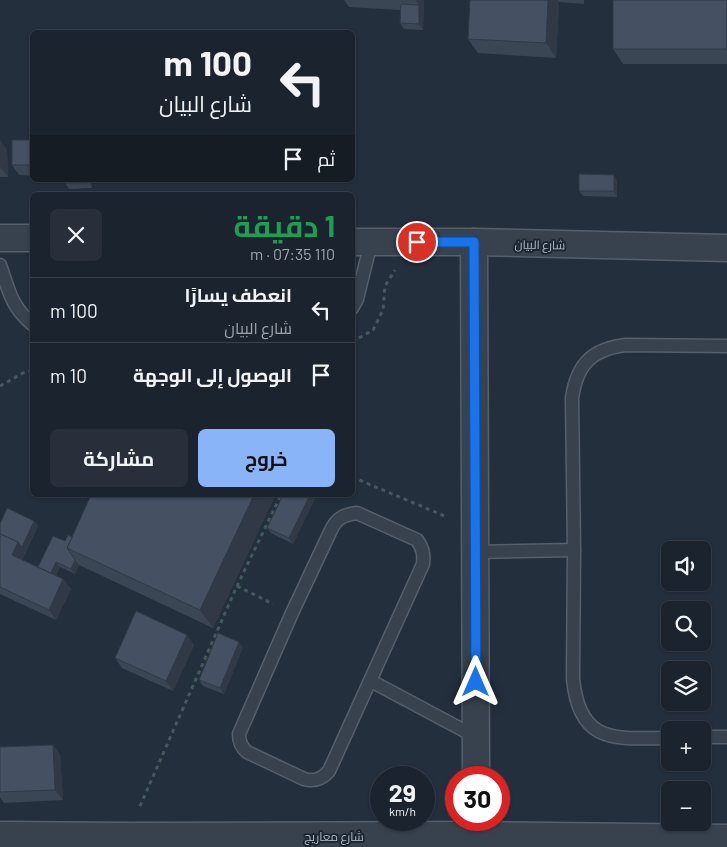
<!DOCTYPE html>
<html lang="ar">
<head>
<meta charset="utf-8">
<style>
  body { margin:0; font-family:Barlow,Cairo,sans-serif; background:#282f3a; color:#f1f3f6; direction:rtl; height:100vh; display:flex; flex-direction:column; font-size:19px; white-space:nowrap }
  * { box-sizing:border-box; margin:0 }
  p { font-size:16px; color:#a0a4aa }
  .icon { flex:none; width:28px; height:28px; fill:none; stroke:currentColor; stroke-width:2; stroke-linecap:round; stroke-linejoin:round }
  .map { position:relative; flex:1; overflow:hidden; direction:ltr }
  .side { position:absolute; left:30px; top:192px; width:325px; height:305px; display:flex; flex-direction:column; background:#1b232e; border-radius:8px; box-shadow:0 1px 4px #0004,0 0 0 1px #39404a; direction:rtl }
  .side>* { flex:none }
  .hud { position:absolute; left:30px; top:30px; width:325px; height:152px; border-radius:8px; box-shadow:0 1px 4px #0004,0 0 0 1px #39404a; direction:rtl; background:#1b232e; color:#f1f3f6; overflow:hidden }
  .controls { position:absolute; left:661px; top:541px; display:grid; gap:10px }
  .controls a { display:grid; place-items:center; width:50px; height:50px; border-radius:8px; background:#1b232e; box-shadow:0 1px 4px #0004,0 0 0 1px #39404a; font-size:25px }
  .speed { position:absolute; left:370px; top:766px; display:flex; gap:10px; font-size:25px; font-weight:700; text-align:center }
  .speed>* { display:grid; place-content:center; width:65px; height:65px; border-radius:50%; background:#1b232e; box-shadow:0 1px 4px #0004,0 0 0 1px #39404a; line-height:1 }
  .speed small { font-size:12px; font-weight:400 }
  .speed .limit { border:8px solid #d22; background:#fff; color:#111 }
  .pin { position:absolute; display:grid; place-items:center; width:42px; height:42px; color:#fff; margin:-21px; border:2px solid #fff; border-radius:50%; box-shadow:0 1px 5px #0007 }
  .me { position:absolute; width:55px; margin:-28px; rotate:0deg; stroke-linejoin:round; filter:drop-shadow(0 0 4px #0008) }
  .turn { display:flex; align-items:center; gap:18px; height:105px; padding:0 20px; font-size:22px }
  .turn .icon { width:65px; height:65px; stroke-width:2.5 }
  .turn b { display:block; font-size:35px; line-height:42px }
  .then { display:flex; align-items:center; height:48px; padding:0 20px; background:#0003; gap:10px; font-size:19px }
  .round { display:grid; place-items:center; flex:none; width:52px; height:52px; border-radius:8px; background:#282f3a }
  .headline { display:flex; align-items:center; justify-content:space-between; height:85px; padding:0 20px }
  h1 { font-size:30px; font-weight:700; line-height:38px; color:#1e9e55 }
  .action { display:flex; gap:10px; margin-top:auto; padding:10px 20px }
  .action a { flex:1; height:58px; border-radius:8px; background:#8ab4f8; color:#111; font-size:20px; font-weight:700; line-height:58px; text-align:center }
  .action a+a { background:#282f3a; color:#f1f3f6 }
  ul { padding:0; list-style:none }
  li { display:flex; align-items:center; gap:15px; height:65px; padding:0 20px; border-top:1px solid #39404a }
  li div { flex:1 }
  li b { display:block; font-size:19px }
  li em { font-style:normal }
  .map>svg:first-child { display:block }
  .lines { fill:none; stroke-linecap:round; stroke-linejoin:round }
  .lane-casing { stroke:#565f6c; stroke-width:15 }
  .street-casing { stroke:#565f6c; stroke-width:29 }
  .path { stroke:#44595c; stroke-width:3; stroke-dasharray:4 4; stroke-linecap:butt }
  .lane { stroke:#38414e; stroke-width:12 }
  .street { stroke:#38414e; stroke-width:26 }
  .wall { fill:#3b4654 }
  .shaded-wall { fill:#303945 }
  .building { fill:#455162; stroke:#303945 }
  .route-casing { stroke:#114b97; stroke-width:12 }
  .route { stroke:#1a73e8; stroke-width:9 }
  .labels { text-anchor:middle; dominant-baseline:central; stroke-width:4; stroke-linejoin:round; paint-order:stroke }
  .street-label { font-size:12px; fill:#b4bcc9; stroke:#1d2633 }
</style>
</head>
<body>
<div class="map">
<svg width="727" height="847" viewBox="0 0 727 847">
  <rect width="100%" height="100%" fill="#242f3e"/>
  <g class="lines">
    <defs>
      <g id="lane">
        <path d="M0 265C9 291 11 306 32 324"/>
        <polyline points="352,308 357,299 371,242"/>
        <path d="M357 513 417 540C423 549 424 554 423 564L329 771C322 779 315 782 304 779L247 752C241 747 239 742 239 734L292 613 331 530C337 518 343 515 357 513Z"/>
        <polyline points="475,552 574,550"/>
        <polyline points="371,681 476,737"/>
        <polyline points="702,737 727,737"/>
        <path d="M670 738C617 738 579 746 573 678L574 550 572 398C577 364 592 349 626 345L727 346"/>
      </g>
      <g id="street">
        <polyline points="0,238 32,238"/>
        <polyline points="352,242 474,242 727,248"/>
        <polyline points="474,242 476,778"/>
        <polyline points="0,835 126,836 476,835 727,838"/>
      </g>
    </defs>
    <!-- lane casing -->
    <use href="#lane" class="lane-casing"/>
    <!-- street casing -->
    <use href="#street" class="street-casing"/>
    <!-- path -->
    <g class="path">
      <polyline points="352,342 373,330 383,310 385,286 395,270"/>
      <polyline points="0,386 23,373 32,371"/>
      <polyline points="352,477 447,517"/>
      <polyline points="237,586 273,604"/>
      <polyline points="140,806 237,586 281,495"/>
    </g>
    <!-- lane -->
    <use href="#lane" class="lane"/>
    <!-- street -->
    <use href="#street" class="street"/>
  </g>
  <!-- wall -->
  <g class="wall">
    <polygon points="344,0 424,0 423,30 404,29 400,23 400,10 349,7"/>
    <polygon points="470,0 584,0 584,4 559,2 556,58 478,53 468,39"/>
    <polygon points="727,0 727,64 623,64 613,49"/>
    <polygon points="0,140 7,150 8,177 0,177"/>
    <polygon points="32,140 32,176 19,175 12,165"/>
    <polygon points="65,180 92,180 92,188 69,189 65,183"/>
    <polygon points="617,180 617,197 583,196 579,191"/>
    <polygon points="283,495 315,495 316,496 293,544 271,533 267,528"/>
    <polygon points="274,498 213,628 79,565 75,574 60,567 56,575 63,579 71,589 56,620 0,594 0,524 34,521 38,526 22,560 38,567 65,541 72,537"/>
    <polygon points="187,635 194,645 173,691 122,668 115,658"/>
    <polygon points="243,647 224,694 203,686 199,680"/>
    <polygon points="53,745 60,755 63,800 4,803 0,797 0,747"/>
  </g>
  <!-- shaded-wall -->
  <g class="shaded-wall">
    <polygon points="416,0 424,0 423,11"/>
    <polygon points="548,0 558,0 559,2 556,58 546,43"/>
    <polygon points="419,5 423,11 423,30 419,24"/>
    <polygon points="0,140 7,150 8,177 0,167"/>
    <polygon points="614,175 617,180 617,197 614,191"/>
    <polygon points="88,180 92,180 92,188"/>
    <polygon points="254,495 272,495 274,498 213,628 200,610"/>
    <polygon points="310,495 316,496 293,544 289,538"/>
    <polygon points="34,521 38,526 19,565 12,555 18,542"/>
    <polygon points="75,560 79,565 75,574 71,569"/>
    <polygon points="56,562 60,567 53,581 49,576"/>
    <polygon points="63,579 71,589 56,620 49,610"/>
    <polygon points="187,635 194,645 173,691 166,681"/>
    <polygon points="239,642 243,647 224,694 220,688"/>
    <polygon points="53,745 60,755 63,800 55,790"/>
  </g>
  <!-- building -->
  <g class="building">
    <polygon points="470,0 548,0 546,43 468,39"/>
    <rect x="613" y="0" width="114" height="49"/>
    <polygon points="401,4 419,5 419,24 400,23"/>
    <rect x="12" y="140" width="20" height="25"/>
    <polygon points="579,174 614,175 614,191 579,191"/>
    <polygon points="65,180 88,180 89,182 65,183"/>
    <polygon points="91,495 254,495 200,610 67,548"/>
    <polygon points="283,495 310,495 289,538 267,528"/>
    <polygon points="7,508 34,521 22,547 18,542 0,534 0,524"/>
    <polygon points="0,534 18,542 12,555 63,579 49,610 0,587"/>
    <polygon points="68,535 72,537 67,548 75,560 71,569 56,562 51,573 38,567 53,536 65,541"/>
    <polygon points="136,611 187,635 166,681 115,658"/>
    <polygon points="218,633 239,642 220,688 199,680"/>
    <polygon points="53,745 55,790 0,792 0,747"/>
  </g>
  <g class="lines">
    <defs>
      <polyline id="route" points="417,242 474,242 476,682"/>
    </defs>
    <!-- route casing -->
    <use href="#route" class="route-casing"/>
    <!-- route -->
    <use href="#route" class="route"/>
  </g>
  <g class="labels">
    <!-- street labels -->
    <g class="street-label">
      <text transform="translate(540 244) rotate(1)">شارع البيان</text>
      <text x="334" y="836">شارع معاريج</text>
    </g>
  </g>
</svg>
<div class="controls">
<a><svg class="icon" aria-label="sound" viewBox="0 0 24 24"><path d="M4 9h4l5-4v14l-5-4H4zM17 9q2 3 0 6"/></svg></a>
<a><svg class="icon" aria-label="search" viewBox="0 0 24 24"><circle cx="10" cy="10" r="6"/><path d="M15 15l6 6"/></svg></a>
<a><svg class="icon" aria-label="layers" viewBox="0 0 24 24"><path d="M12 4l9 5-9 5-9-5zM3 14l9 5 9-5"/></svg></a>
<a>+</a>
<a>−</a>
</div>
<div class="speed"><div>29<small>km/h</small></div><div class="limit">30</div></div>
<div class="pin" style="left:417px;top:242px;background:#d93025"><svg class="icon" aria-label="arrive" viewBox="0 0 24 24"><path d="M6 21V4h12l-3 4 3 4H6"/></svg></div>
<svg class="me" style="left:476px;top:682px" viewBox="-20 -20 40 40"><path d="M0-17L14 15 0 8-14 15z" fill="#1a73e8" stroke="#fff" stroke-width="4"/></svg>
<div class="hud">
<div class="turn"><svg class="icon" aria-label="left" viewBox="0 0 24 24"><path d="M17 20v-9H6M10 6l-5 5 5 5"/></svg><div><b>100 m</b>شارع البيان</div></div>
<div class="then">ثم<svg class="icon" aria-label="arrive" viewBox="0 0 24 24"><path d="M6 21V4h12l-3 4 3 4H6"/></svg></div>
</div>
<section class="side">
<div class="headline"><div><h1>1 دقيقة</h1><p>110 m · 07:35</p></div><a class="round"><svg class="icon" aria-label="close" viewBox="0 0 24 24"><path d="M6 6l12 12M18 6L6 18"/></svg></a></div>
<ul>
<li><svg class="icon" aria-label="left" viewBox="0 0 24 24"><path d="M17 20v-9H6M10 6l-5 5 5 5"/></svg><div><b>انعطف يسارًا</b><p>شارع البيان</p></div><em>100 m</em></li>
<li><svg class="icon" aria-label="arrive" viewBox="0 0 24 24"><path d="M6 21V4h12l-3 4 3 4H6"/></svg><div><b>الوصول إلى الوجهة</b></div><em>10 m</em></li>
</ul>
<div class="action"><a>خروج</a><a>مشاركة</a></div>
</section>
</div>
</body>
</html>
